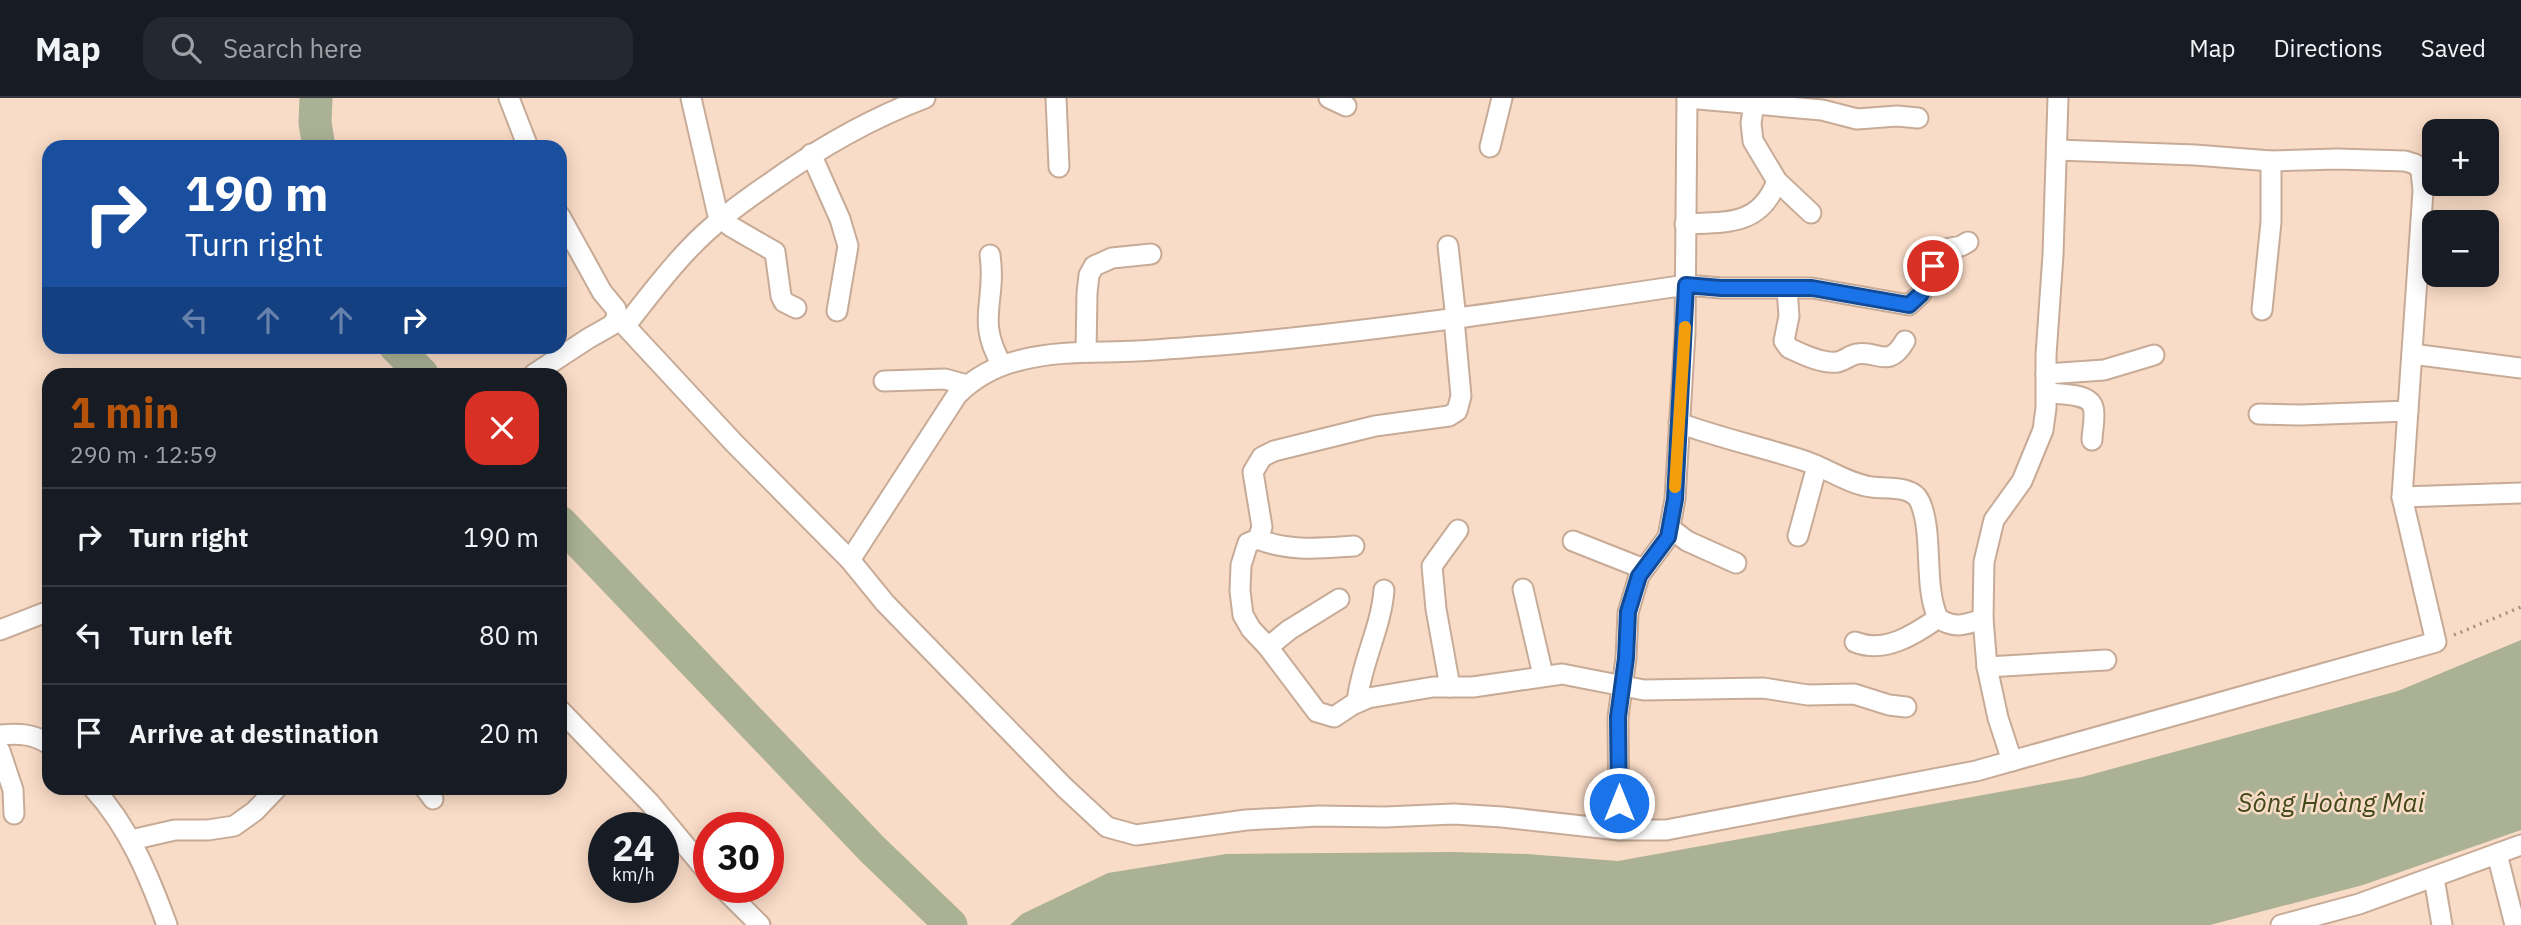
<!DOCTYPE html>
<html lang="en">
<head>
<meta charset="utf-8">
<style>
  body { margin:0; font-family:"IBM Plex Sans",sans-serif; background:#242831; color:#f1f3f6; height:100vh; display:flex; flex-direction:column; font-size:26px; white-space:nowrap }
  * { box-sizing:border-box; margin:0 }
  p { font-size:23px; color:#9ea1a6 }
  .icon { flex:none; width:38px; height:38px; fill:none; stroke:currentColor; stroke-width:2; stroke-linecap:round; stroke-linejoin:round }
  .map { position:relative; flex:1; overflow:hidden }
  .side { position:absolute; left:42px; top:270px; width:525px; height:427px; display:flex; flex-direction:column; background:#171b24; border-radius:21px; box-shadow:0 4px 18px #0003 }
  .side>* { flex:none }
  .guide { position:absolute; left:42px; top:42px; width:525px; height:214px; border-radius:21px; box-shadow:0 4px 18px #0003; background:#1a4fa0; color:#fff; overflow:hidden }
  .buttons { position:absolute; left:2422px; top:21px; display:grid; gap:14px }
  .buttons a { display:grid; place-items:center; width:77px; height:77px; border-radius:14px; background:#171b24; box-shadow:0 4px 18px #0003; font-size:35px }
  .speed { position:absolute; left:588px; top:714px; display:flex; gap:14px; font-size:35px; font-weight:700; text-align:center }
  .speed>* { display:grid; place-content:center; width:91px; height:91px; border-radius:50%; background:#171b24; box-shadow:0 4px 18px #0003; line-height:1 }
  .speed small { font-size:18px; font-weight:400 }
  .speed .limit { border:10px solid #d22; background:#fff; color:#111 }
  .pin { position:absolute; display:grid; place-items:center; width:60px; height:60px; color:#fff; margin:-30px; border:4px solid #fff; border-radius:50%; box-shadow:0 2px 7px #0007 }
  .me { position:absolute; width:77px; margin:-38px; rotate:0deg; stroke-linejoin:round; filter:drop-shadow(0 0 5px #0008) }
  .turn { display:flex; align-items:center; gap:24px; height:147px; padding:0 28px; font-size:32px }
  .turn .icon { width:91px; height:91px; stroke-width:2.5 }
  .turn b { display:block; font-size:49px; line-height:60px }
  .lanes { display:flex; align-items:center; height:66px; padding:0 28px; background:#0003; justify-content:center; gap:35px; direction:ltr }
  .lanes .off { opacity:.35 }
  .round { display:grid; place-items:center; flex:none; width:74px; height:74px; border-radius:21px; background:#242831 }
  .overview { display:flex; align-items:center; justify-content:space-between; height:119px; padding:0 28px }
  h1 { font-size:42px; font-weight:700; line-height:52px; color:#b45309 }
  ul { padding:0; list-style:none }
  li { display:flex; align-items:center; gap:21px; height:98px; padding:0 28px; border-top:2px solid #363941 }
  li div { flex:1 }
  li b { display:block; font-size:26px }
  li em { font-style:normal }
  header { display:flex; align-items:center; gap:42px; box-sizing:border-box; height:98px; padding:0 35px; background:#171b24; border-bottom:2px solid #363941 }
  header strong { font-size:33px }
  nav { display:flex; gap:38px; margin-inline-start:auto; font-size:24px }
  .search { width:490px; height:63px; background:#242831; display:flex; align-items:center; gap:18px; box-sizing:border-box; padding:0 24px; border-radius:21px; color:#9ea1a6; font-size:26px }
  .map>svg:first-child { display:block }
  .water { fill:#abb194 }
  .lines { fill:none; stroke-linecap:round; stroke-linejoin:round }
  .river { stroke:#abb194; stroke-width:33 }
  .minor-casing { stroke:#c7ab97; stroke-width:23 }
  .path { stroke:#a79282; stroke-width:3.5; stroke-dasharray:2 5; stroke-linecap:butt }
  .minor { stroke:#fff; stroke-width:19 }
  .route-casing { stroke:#114b97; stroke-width:18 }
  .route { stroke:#1a73e8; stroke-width:12 }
  .slow { stroke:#f59e0b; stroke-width:12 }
  .labels { text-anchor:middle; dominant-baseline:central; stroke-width:5; stroke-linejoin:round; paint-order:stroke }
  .water-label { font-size:26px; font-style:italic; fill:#424919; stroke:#f9dcc7 }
</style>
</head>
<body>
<header>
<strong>Map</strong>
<div class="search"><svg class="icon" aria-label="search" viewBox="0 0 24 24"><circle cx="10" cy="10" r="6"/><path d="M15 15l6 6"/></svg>Search here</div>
<nav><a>Map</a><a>Directions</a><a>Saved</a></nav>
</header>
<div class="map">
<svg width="2521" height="827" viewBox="0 0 2521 827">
  <rect width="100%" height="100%" fill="#f9dcc7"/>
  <!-- water -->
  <polygon class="water" points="2521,542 2521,732 2363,787 2210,827 1010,827 1022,816 1108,775 1226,756 1453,754 1527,756 1618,763 2082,679 2398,593"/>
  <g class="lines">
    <!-- river -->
    <g class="river">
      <polyline points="316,0 315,25 319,49"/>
      <polyline points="395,248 422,276"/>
      <polyline points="560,424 872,751 951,827"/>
    </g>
    <defs>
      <g id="minor">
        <polyline points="509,0 528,49"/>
        <polyline points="691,0 719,122"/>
        <polyline points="1056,0 1059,69"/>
        <polyline points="1329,0 1346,8"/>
        <polyline points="1687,0 1822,12 1857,21 1897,18 1918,20"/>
        <polyline points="1754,6 1751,25 1753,43 1777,83 1811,115"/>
        <polyline points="1490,49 1502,0"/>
        <polyline points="811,56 840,121 848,148 837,213"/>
        <polyline points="721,120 730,128 775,154 781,198 784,204 796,210"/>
        <path d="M1685 126C1727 124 1760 128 1777 83"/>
        <polyline points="1448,148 1456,221"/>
        <path d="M990 157C997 204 975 221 1002 267"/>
        <path d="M1787 191 1789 218 1784 243 1789 250C1802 256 1822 266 1837 264 1844 263 1850 257 1857 256 1878 252 1888 272 1905 243"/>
        <polyline points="2262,212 2271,124 2271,63"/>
        <polyline points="617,219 734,345 850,462 885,505 1064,689 1107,729 1136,737 1246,722 1318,718 1385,719 1454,716 1502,719 1619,732 1666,732 1976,673 2436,544 2402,399 2423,93 2421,72 2415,66 2405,63 2337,61 2271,63 2195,57 2057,52"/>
        <polyline points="1454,221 1461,298 1457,313 1449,318 1375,328 1274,353 1262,359 1253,374 1262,429 1258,441 1248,445 1241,467 1240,493 1243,517 1251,531 1268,549 1317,614 1334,619 1352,607 1368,600 1433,589 1473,589 1562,576 1644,592 1763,590 1808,597 1854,596 1889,607 1906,609"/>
        <path d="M626 227C646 202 665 176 687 153 712 126 741 105 770 85 819 50 869 21 925 0"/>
        <polyline points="1086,253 1087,195 1089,177 1094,168 1112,160 1151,156"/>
        <polyline points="2412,256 2521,270"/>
        <polyline points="534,276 589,240 612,227 617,219 616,211 602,194 560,118"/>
        <polyline points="2046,276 2104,272 2154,257"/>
        <polyline points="884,283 945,281 967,287"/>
        <path d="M2047 295C2058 296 2089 295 2093 309 2096 318 2092 333 2092 342"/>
        <polyline points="2259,316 2301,317 2408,313"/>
        <path d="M1679 325C1720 340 1761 349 1802 362 1825 369 1848 386 1872 389 1886 391 1913 387 1920 404 1934 436 1923 488 1938 520 1954 531 1965 527 1983 521"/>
        <polyline points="2402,399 2521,395"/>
        <polyline points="1670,430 1687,443 1736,465"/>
        <polyline points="1798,438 1817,368"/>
        <path d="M1258 441C1288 454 1322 450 1354 448"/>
        <polyline points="1573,443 1644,471"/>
        <path d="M850 462 957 297C975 279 995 268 1021 262 1059 252 1098 255 1137 253 1172 251 1208 248 1243 245 1391 231 1539 209 1686 187L1721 190H1812L1909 207 1921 196 1939 152 1961 148 1968 144"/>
        <polyline points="1523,491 1543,577"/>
        <polyline points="0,532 49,513"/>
        <path d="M1855 544C1884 556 1914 537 1938 520"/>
        <polyline points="1268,549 1289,532 1339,501"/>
        <polyline points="1987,569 2106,562"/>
        <polyline points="1450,589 1436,511 1432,468 1458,432"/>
        <path d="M1357 604C1361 565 1381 531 1384 492"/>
        <polyline points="560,612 650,705 709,776"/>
        <path d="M0 637C19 635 33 636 49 646"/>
        <polyline points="0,653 13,692 14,716"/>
        <polyline points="2012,663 1998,620 1987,569 1983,521 1984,464 1994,422 2022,383 2043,332 2046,310 2046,257 2053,157 2058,0"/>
        <path d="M93 690C129 729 149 778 167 827"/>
        <polyline points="425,690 433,701"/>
        <polyline points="1619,732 1618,619 1626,560 1628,515 1639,478 1668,439 1675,401 1685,235 1687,0"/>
        <polyline points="131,742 175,732 208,732 234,728 255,713 277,690"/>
        <polyline points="2497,756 2515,827"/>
        <polyline points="2434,780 2442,827"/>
        <polyline points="722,789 760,827"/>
        <polyline points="2281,827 2359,806 2521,747"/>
      </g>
    </defs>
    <!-- minor casing -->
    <use href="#minor" class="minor-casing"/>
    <!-- path -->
    <polyline class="path" points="2454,537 2521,509"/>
    <!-- minor -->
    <use href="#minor" class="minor"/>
  </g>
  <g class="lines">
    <defs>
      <polyline id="route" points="1619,705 1618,619 1626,560 1628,514 1639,478 1668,439 1675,401 1686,187 1721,190 1812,190 1909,207 1921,196 1933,168"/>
    </defs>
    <!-- route casing -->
    <use href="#route" class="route-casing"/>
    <!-- route -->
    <use href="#route" class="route"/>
    <!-- slow -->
    <polyline class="slow" points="1675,389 1685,229"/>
  </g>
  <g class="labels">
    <!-- water labels -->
    <g class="water-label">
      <text x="2331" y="704">Sông Hoàng Mai</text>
    </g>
  </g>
</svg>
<div class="buttons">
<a>+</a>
<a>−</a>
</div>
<div class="speed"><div>24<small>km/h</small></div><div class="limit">30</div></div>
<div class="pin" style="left:1933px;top:168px;background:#d93025"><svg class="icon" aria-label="arrive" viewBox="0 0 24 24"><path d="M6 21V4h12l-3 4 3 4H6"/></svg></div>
<svg class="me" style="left:1619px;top:705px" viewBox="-20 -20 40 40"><circle r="17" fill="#1a73e8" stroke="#fff" stroke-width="3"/><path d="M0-11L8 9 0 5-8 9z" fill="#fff"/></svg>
<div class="guide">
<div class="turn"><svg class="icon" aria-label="right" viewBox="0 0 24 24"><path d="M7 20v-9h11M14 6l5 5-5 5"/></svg><div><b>190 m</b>Turn right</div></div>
<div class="lanes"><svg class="icon off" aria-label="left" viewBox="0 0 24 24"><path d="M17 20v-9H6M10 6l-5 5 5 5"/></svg><svg class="icon off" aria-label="ahead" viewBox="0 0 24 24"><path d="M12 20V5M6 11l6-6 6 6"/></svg><svg class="icon off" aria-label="ahead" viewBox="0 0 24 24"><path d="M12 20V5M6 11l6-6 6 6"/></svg><svg class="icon" aria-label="right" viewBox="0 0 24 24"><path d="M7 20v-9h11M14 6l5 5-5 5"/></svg></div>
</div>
<section class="side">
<div class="overview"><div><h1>1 min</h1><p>290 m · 12:59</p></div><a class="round" style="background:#d93025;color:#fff"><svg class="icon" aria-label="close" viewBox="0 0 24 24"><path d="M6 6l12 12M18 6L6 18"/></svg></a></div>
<ul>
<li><svg class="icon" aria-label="right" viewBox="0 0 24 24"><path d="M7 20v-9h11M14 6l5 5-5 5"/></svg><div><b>Turn right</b></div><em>190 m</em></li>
<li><svg class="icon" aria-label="left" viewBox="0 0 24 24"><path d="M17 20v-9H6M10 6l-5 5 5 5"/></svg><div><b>Turn left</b></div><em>80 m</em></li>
<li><svg class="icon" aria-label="arrive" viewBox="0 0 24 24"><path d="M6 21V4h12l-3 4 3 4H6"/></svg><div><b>Arrive at destination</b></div><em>20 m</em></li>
</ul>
</section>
</div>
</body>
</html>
